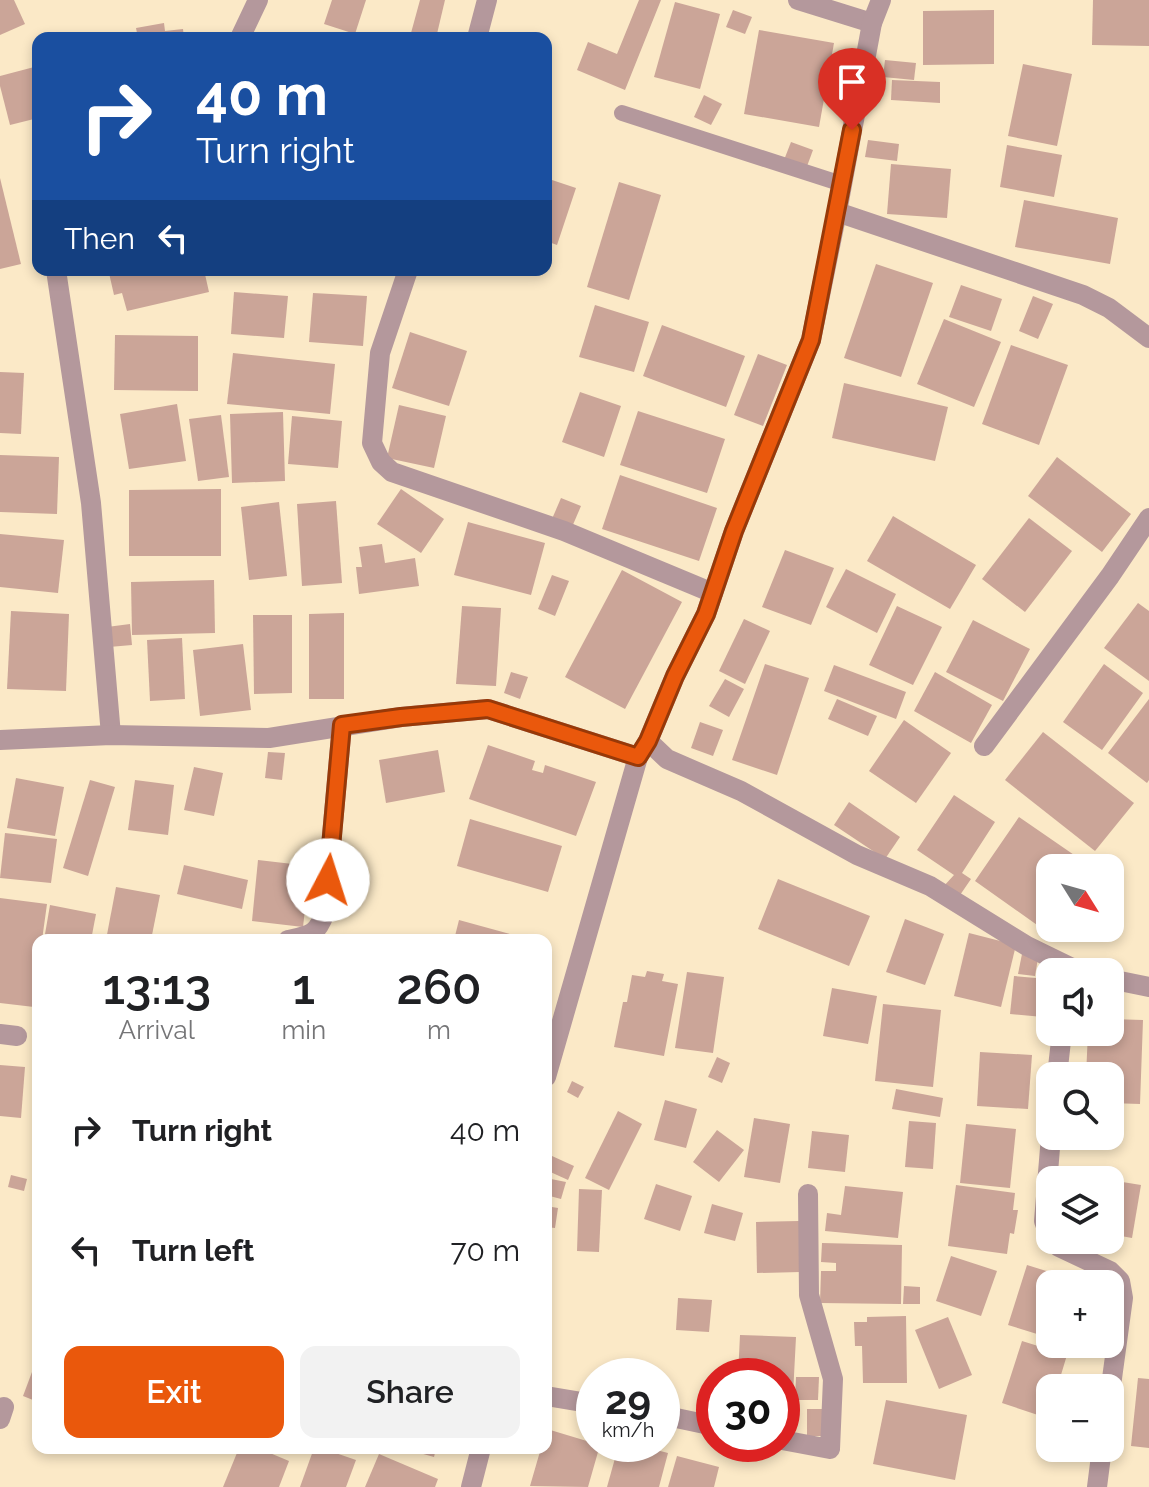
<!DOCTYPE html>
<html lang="en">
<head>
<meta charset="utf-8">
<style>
  body { margin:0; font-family:Raleway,sans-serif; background:#f2f2f2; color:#202124; height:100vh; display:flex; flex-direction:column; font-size:30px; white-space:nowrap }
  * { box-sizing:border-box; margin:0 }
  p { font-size:26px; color:#757577 }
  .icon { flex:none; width:44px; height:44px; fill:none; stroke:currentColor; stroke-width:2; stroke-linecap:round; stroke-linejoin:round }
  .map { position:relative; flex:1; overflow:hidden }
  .sheet { position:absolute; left:32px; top:934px; width:520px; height:520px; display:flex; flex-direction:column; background:#fff; border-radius:16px; box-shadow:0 4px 12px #0003 }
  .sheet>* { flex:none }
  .guide { position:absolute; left:32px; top:32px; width:520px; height:244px; border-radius:16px; box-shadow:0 4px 12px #0003; background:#1a4fa0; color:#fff; overflow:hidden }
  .needle { width:52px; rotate:127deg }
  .controls { position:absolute; left:1036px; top:854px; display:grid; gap:16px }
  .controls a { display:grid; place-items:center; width:88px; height:88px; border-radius:16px; background:#fff; box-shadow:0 4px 12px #0003; font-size:40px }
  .speed { position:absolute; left:576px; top:1358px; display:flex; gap:16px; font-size:40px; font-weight:700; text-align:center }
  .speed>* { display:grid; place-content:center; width:104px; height:104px; border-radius:50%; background:#fff; box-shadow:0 4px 12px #0003; line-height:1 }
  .speed small { font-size:20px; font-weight:400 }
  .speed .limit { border:12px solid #d22; background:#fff; color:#111 }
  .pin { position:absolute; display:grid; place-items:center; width:68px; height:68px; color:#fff; margin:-82px -34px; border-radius:50% 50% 50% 0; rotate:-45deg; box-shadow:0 0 8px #0007 }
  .pin .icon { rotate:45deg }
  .me { position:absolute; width:88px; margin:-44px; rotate:5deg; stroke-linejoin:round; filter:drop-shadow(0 0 6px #0008) }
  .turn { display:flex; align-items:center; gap:28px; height:168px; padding:0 32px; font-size:36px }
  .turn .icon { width:104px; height:104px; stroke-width:2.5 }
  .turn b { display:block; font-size:56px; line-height:68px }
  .then { display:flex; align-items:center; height:76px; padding:0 32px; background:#0003; gap:16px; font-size:30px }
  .eta { display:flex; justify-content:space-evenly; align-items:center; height:136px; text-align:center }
  .eta b { font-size:48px; font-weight:600; line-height:56px }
  .button { display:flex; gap:16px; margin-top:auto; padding:16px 32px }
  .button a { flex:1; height:92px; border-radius:16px; background:#ea580c; color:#fff; font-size:32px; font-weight:600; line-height:92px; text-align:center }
  .button a+a { background:#f2f2f2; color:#202124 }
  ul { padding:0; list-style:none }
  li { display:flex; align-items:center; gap:24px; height:120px; padding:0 32px }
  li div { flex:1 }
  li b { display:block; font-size:30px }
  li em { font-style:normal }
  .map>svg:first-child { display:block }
  .building { fill:#cba598 }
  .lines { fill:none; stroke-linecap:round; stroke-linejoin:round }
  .lane { stroke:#b4989c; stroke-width:16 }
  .street { stroke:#b4989c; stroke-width:20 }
  .route-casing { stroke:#983908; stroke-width:20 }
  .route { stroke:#ea580c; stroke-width:14 }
</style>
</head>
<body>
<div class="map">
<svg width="1149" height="1487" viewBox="0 0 1149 1487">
  <rect width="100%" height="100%" fill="#fbe9c7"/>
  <!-- building -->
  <g class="building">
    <polygon points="0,0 14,0 25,24 0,35"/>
    <polygon points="332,0 366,0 355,34 324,24"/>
    <polygon points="420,0 445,0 436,38 411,33"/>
    <polygon points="639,0 661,0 625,90 577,70 588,42 617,54"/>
    <polygon points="1093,0 1149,0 1149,46 1092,45"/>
    <polygon points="675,2 720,14 700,89 654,77"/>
    <polygon points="733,10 752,17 745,34 726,27"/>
    <polygon points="994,10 994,64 923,65 923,11"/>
    <polygon points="164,23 165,31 183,29 184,38 138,38 136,28"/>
    <polygon points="759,30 834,43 819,127 744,114"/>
    <polygon points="885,60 916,63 914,80 883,77"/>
    <polygon points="1023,64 1072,74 1057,146 1008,136"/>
    <polygon points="38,66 38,118 10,125 0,86 0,76"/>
    <polygon points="892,80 940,82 940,103 891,100"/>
    <polygon points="704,95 722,104 711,125 694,117"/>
    <polygon points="868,140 899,144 897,161 865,157"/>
    <polygon points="791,142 813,150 806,169 784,160"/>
    <polygon points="1007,145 1062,155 1054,197 1000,187"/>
    <polygon points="891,164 951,169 947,218 887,214"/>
    <polygon points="0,178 21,264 0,269"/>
    <polygon points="546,178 576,188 557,245 546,241"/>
    <polygon points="619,182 661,195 629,300 587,287"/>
    <polygon points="1024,200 1118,218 1110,264 1015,247"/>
    <polygon points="876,264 933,283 901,377 844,358"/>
    <polygon points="117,270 204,270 209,292 127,311 122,293 114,295 109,273"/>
    <polygon points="961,285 1002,299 991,331 949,317"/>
    <polygon points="234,292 288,296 284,338 231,334"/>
    <polygon points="313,293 367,296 363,346 309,342"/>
    <polygon points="1033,296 1053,304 1038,339 1019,331"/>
    <polygon points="595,305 649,322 634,372 579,357"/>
    <polygon points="944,319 1001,342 974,407 917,384"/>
    <polygon points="662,325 745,356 726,407 643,376"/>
    <polygon points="410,332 467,351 449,406 392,388"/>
    <polygon points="115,335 198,336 198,391 114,390"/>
    <polygon points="1011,345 1068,365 1039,445 982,424"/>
    <polygon points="233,353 335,364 330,414 227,404"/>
    <polygon points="758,354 787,365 763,426 734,415"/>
    <polygon points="0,372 24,373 21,434 0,433"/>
    <polygon points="844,383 948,407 935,461 832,438"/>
    <polygon points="580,392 621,406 604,457 562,442"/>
    <polygon points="177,404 186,461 129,469 120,414"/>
    <polygon points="399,405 446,416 434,468 387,458"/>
    <polygon points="638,411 725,439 707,493 620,465"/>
    <polygon points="283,412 285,481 232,483 230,414"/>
    <polygon points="221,415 229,477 198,481 189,419"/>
    <polygon points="292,416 342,421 338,468 288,464"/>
    <polygon points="0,455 59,457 57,514 0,512"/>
    <polygon points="1057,457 1131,514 1102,552 1028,496"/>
    <polygon points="620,475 717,508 699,561 602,529"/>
    <polygon points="221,489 221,556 129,556 129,490"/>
    <polygon points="401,489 444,519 421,553 377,524"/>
    <polygon points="561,498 581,506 572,527 552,519"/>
    <polygon points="336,501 342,583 302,586 297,504"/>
    <polygon points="279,502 287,576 249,580 241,507"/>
    <polygon points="893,516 976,565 950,609 867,561"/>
    <polygon points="1029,518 1072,551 1025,612 982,579"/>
    <polygon points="468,522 545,543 531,595 454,575"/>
    <polygon points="0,534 64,540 58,593 0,587"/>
    <polygon points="382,544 385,563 415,558 419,586 359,594 356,567 362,567 359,547"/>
    <polygon points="785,550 834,568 811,625 762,607"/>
    <polygon points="846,569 896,594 877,633 826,607"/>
    <polygon points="622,570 682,602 625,709 565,677"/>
    <polygon points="552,575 569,581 555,616 538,609"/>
    <polygon points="214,580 215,633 132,635 131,582"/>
    <polygon points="1138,603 1149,611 1149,681 1104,648"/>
    <polygon points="462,606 501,608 496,686 456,684"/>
    <polygon points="897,606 942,627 913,685 869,665"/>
    <polygon points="11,611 69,614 66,691 7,689"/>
    <polygon points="344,613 344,699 309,699 309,614"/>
    <polygon points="253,615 292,615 292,693 254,694"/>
    <polygon points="744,619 770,631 745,684 719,671"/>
    <polygon points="973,620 1030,649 1003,701 946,672"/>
    <polygon points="130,624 132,645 109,647 107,627"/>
    <polygon points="182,638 185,699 150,701 147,640"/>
    <polygon points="243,644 251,710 200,716 193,650"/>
    <polygon points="765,664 809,678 777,775 732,760"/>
    <polygon points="1104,664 1143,693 1102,750 1063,722"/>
    <polygon points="834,665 906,692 896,719 824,691"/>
    <polygon points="511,672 528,677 520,699 504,693"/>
    <polygon points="935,672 992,705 971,743 914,711"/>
    <polygon points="725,679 744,689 729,717 709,706"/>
    <polygon points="837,699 877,716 868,736 828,719"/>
    <polygon points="1149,699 1149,780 1147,783 1108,753"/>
    <polygon points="904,720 951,753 916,803 869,771"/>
    <polygon points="700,722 723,730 713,756 691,748"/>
    <polygon points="1043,732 1134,803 1095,851 1005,780"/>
    <polygon points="488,745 535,761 532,770 543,773 545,765 596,782 576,836 469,799"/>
    <polygon points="438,750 445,792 386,803 379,760"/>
    <polygon points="268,752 285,753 282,780 265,778"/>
    <polygon points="194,767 223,773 214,816 184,810"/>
    <polygon points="16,778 64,787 55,836 7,828"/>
    <polygon points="90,780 115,787 88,876 63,868"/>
    <polygon points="135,780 174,785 168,835 128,830"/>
    <polygon points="954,795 995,822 962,873 971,879 958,898 943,887 954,875 917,850"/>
    <polygon points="849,802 900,837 885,859 834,825"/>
    <polygon points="1019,817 1093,868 1050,868 1050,928 1060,928 1054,937 975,881"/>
    <polygon points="470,819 562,846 548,892 457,866"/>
    <polygon points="5,833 57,839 51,883 0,878"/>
    <polygon points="258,860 310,866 303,927 252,921"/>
    <polygon points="184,865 248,880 242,909 177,894"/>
    <polygon points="778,879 870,916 849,966 758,929"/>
    <polygon points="116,887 160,895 151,940 106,940"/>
    <polygon points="0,898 47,904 42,940 38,940 38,979 34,1007 0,1003"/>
    <polygon points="50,905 96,914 91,940 44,940"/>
    <polygon points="905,919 944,934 925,985 886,972"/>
    <polygon points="459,920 528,939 527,940 454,940"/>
    <polygon points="969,933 1016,945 1001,1007 954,996"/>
    <polygon points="1023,949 1039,952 1035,976 1018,974"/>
    <polygon points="647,971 664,974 662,981 678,984 664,1056 614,1047 623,1002 627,1002 632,975 645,977"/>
    <polygon points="687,972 724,977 713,1053 675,1048"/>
    <polygon points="1014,976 1047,979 1043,1017 1010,1014"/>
    <polygon points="832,988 877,996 868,1044 823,1036"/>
    <polygon points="883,1004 941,1010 933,1087 875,1081"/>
    <polygon points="1110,1019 1143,1020 1140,1104 1110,1103 1110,1076 1086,1076 1088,1032 1110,1032"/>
    <polygon points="980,1052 1032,1055 1028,1109 977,1106"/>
    <polygon points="717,1057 730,1063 722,1083 708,1077"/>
    <polygon points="0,1065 25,1067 21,1118 0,1116"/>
    <polygon points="572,1081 584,1087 578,1098 567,1092"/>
    <polygon points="896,1089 943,1098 940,1117 892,1109"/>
    <polygon points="665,1100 697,1109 686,1148 654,1140"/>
    <polygon points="618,1111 642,1124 609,1190 585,1178"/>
    <polygon points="754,1118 790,1124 780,1183 744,1177"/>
    <polygon points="909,1121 936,1123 933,1169 905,1167"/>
    <polygon points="966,1124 1016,1129 1010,1188 960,1183"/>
    <polygon points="717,1130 744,1150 719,1182 693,1162"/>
    <polygon points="812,1131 849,1135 845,1172 808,1168"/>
    <polygon points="552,1156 574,1166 568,1180 546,1170"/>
    <polygon points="11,1175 27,1179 24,1191 8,1187"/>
    <polygon points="546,1178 566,1182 561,1199 546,1195"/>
    <polygon points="1110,1180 1141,1185 1132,1238 1110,1234"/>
    <polygon points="656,1184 692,1196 680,1231 644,1219"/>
    <polygon points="956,1185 1015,1193 1013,1210 1018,1210 1014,1234 1010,1233 1007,1254 948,1246"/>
    <polygon points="845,1186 903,1192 898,1238 825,1231 827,1213 841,1215"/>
    <polygon points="579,1189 602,1190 599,1252 577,1251"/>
    <polygon points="712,1204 743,1213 735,1241 704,1233"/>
    <polygon points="546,1206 558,1208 555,1228 546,1227"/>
    <polygon points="799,1221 800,1272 757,1273 756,1222"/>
    <polygon points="822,1243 902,1245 901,1304 820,1303 821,1271 836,1271 836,1263 821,1262"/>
    <polygon points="951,1256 997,1271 981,1316 936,1301"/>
    <polygon points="1027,1265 1085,1283 1050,1284 1050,1338 1008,1325"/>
    <polygon points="904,1286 920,1287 920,1304 903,1304"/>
    <polygon points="678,1298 712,1300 709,1332 676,1330"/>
    <polygon points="906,1316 907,1383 863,1383 862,1346 855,1346 854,1322 867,1322 867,1317"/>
    <polygon points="948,1317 972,1375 939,1389 915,1330"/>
    <polygon points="740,1335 796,1337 792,1414 782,1414 782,1376 738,1376"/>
    <polygon points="1022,1341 1067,1355 1057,1388 1050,1388 1050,1409 1047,1418 1002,1403"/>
    <polygon points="38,1356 38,1402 23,1396"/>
    <polygon points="796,1377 819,1377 818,1400 795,1400"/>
    <polygon points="1138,1378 1149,1379 1149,1448 1131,1446"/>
    <polygon points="886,1400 967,1415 955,1480 873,1464"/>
    <polygon points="807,1409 824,1409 825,1436 807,1436"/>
    <polygon points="547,1429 600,1445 588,1487 530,1486 541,1448 546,1448"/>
    <polygon points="619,1444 633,1444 668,1453 659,1487 607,1487"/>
    <polygon points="239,1448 258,1448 289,1461 279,1487 223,1487"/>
    <polygon points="314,1448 321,1448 356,1460 346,1487 300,1487"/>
    <polygon points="402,1448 436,1448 434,1457"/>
    <polygon points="379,1454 438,1479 435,1487 365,1487"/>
    <polygon points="677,1456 719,1467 714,1487 668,1487"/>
  </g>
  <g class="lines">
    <!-- lane -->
    <polyline class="lane" points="622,113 842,184"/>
    <!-- street -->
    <g class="street">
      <polyline points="798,0 872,23"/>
      <polyline points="240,38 258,0"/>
      <polyline points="477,38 487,0"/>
      <polyline points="837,212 1083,295 1109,308 1149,338"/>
      <polyline points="56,270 91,503 111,735"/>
      <polyline points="408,270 380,353 372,443 381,462 392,472 564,531 713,593"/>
      <polyline points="0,740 111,735 269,738 401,717 488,709 638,757 648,741 675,676 706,614 734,531 811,340 837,212 872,23 881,0"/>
      <polyline points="648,741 667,759 741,791 857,855 930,886 1027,946 1070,967 1085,972"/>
      <polyline points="984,746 1110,576 1149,518"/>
      <path d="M288 940C311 935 317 935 325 912L342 725"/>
      <polyline points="1110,979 1149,987"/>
      <polyline points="0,1034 17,1036"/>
      <polyline points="1057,1076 1062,1032"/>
      <polyline points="546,1077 638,757"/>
      <polyline points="1050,1237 1044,1221 1051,1136"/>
      <polyline points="1053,1240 1059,1247 1110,1271 1120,1281 1123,1298 1110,1393"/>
      <polyline points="546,1396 594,1404"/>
      <polyline points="662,1415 714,1426"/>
      <polyline points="0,1419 4,1407"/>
      <polyline points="782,1440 830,1449 833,1379 809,1295 808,1194"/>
      <polyline points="471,1487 481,1448"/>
      <polyline points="1097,1487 1102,1448"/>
    </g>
  </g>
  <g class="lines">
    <defs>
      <polyline id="route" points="328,880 342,725 401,717 488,709 638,757 648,741 675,676 706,614 734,531 811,340 852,130"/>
    </defs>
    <!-- route casing -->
    <use href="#route" class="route-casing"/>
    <!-- route -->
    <use href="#route" class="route"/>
  </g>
</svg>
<div class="controls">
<a><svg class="needle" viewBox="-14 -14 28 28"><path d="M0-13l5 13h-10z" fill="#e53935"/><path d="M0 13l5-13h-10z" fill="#757577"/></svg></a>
<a><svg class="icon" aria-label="sound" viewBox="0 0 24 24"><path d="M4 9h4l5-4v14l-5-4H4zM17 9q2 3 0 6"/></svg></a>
<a><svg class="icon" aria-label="search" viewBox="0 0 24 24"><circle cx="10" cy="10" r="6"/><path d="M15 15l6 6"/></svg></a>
<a><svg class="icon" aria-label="layers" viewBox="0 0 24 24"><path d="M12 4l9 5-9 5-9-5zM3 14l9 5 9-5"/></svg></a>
<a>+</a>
<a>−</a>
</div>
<div class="speed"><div>29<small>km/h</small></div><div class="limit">30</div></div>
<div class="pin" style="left:852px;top:130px;background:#d93025"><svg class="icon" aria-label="arrive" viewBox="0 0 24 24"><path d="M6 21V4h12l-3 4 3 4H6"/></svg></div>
<svg class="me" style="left:328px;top:880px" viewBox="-20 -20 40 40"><circle r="19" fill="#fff"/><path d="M0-13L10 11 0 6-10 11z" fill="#ea580c"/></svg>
<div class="guide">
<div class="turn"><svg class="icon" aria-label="right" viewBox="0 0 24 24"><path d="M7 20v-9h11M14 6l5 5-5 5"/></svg><div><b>40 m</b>Turn right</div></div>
<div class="then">Then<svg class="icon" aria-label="left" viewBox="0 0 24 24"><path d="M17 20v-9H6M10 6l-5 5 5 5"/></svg></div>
</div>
<section class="sheet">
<div class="eta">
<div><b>13:13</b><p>Arrival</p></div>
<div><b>1</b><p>min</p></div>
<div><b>260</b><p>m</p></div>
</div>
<ul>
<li><svg class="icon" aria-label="right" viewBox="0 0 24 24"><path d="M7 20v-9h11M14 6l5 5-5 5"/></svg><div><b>Turn right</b></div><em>40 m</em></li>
<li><svg class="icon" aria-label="left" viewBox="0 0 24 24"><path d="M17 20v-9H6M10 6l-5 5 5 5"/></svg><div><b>Turn left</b></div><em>70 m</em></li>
</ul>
<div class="button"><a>Exit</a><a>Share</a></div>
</section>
</div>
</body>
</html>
